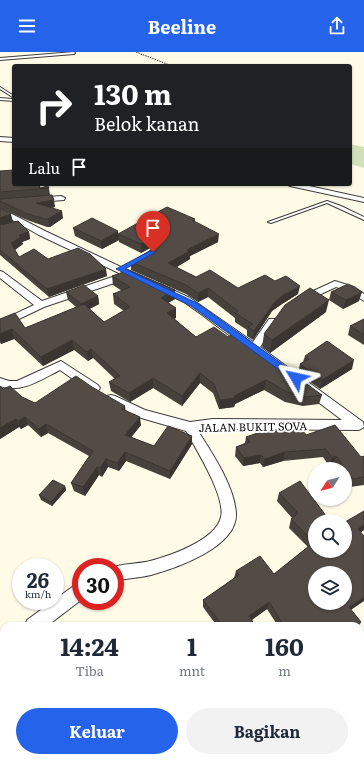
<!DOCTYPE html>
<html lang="id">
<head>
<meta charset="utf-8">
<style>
  body { margin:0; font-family:Literata,serif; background:#f2f2f3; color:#1f2937; height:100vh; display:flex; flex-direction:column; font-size:15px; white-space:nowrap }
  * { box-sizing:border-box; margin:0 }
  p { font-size:13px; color:#747a83 }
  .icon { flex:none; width:22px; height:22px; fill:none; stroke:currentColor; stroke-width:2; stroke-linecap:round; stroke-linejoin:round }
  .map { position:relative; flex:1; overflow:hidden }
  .side { position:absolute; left:0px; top:570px; width:364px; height:140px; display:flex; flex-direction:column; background:#fff; border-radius:12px 12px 0 0; box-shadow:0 1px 3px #0004 }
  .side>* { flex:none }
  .hud { position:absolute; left:12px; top:12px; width:340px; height:122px; border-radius:4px; box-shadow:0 1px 3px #0004; background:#202124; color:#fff; overflow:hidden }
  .needle { width:26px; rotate:234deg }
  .controls { position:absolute; left:308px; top:410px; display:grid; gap:8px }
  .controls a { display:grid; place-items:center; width:44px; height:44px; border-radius:50%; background:#fff; box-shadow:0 1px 3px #0004; font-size:20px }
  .speed { position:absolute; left:12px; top:506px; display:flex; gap:8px; font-size:20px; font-weight:700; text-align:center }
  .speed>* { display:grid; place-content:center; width:52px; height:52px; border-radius:50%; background:#fff; box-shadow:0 1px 3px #0004; line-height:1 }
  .speed small { font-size:10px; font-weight:400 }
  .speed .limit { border:6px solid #d22; background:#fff; color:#111 }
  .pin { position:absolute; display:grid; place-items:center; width:34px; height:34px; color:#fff; margin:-41px -17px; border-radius:50% 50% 50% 0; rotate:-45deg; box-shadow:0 0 4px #0007 }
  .pin .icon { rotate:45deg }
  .me { position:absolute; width:44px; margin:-22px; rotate:306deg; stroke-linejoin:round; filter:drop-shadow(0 0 3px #0008) }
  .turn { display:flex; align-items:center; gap:14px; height:84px; padding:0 16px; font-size:18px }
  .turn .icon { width:52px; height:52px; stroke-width:2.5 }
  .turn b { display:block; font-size:28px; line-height:34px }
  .then { display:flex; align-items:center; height:38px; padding:0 16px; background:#0003; gap:8px; font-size:15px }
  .eta { display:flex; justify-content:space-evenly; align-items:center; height:68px; text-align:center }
  .eta b { font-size:24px; font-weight:700; line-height:28px }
  .action { display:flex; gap:8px; margin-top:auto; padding:8px 16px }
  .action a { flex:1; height:46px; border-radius:24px; background:#2563eb; color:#fff; font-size:16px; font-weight:700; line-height:46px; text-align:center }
  .action a+a { background:#f2f2f3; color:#1f2937 }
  header { display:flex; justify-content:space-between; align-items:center; height:52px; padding:0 16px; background:#2563eb; color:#fff; font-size:18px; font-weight:700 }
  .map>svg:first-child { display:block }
  .cemetery { fill:#d1dfba }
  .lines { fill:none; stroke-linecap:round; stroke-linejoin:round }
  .lane-casing { stroke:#3d3d3d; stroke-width:2 }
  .street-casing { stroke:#3d3d3d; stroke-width:2 }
  .path { stroke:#2c2c2c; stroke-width:1; stroke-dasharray:1.5 1; stroke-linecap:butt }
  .lane { fill:#fff; fill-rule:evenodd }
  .street { fill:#fff; fill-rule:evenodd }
  .wall { fill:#47413c }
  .shaded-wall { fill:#3a3531 }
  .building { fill:#534c46; stroke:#3a3531; fill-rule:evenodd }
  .route { fill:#2563eb; stroke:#184099 }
  .labels { text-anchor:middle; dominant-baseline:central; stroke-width:4; stroke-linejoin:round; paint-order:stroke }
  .street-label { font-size:11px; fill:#0a0a0a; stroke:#fff }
</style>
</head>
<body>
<header><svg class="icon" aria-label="menu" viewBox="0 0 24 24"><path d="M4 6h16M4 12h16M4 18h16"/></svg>Beeline<svg class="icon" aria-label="share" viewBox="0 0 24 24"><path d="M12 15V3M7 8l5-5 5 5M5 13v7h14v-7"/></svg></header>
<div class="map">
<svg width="364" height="710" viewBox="0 0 364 710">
  <rect width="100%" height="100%" fill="#fffbe7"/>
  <!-- cemetery -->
  <polygon class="cemetery" points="350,92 364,95 364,116 350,112"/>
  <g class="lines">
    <defs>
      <g id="lane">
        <polygon points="75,1 74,2 0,8 0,6 74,0"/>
        <polygon points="0,35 14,44 14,46 0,37"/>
        <polygon points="0,46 13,47 14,49 0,48"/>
        <polygon points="327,149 341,154 364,165 364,168 327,151 271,171 268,170"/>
      </g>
      <g id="street">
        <polygon points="0,85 14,86 14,90 0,89"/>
        <polygon points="286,132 300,132 364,146 364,150 290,134"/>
        <polygon points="61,144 65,146 64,148 37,150 33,148 37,146"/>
        <polygon points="0,156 45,179 142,225 144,227 139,230 129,226 44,255 0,276 0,269 34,253 0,226 0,219 3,220 42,249 121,222 39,183 0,161"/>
        <polygon points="335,229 354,235 364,242 364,249 348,239 336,235 306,249 303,250 298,247 300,245"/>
        <path d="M160 232 190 246 253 290 269 267H277L278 269 260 295 363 370 364 375 359 378 213 377 198 379C212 401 235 435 236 462 237 495 177 516 151 523 139 526 127 526 115 529L114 515C126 511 138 512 150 509 170 504 216 488 221 465 226 445 196 397 186 379L138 365 107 350 105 347 107 344 111 343 115 344 145 358 190 370 213 367 342 368 201 262 184 250 157 237 155 235Z"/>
        <path d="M61 309 98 333 100 336 98 339 94 340 90 339 60 318C42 327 21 342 0 334V326L9 329H17Z"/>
        <polygon points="81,530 81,548 47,574 25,574 27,568 75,533"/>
        <polygon points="4,588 4,608 0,610 0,590"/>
        <polygon points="364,593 364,612 360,614 360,595"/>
        <polygon points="193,706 217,706 215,710 191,710"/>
      </g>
    </defs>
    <!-- lane casing -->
    <use href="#lane" class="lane-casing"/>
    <!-- street casing -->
    <use href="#street" class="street-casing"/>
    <!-- path -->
    <polyline class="path" points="136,0 172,14"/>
    <!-- lane -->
    <use href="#lane" class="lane"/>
    <!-- street -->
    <use href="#street" class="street"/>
  </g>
  <!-- wall -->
  <g class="wall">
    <polygon points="0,119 14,132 40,132 40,136 49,136 50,143 55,155 52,156 63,166 50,175 47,175 27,168 0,156"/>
    <polygon points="0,156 13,170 7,172 29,180 30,187 22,190 23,192 15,198 19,205 48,207 107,224 49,245 0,203"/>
    <polygon points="195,167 195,170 218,190 190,204 190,207 176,215 196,225 238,236 298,242 282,252 272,259 253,288 247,284 247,278 235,270 235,266 208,245 198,250 186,242 131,218 131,210 153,197 150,196 141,201 119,190 119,188 102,197 75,184 73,176 119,182"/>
    <polygon points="112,224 175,238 175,247 168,251 176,266 174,267 196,285 228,285 262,298 261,305 286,321 322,343 319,352 303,354 285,350 264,338 235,352 234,355 219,357 213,341 200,331 182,354 153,336 130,350 111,339 109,330 115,327 93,306 88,309 74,298 43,314 14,287 1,292 0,290 0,267 25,276 76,255 68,248 66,240 98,244 99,252 89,257 104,270 124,259 114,252 113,242 122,239 113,233"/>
    <polygon points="331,240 359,249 343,257 329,248"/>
    <polygon points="326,260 270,301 262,295 264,282"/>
    <polygon points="364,267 364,293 348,283 350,274"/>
    <polygon points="305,304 352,317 320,337 298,321 300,312 303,310"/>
    <polygon points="0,334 3,337 35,351 126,358 141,373 131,385 154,394 192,384 192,392 170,427 126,409 119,419 108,415 102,425 99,423 85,444 74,439 71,431 89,404 48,381 41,385 28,373 21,377 19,375 0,387"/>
    <polygon points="267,381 306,383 361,405 364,404 364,433 350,435 345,429 345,417 336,417 333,413 329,414 323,405 283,409 263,415 260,411 243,414 235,404 236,395 245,391 246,385"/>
    <polygon points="65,434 66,438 52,454 41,448 39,443"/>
    <polygon points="279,441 330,469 315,499 364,459 364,478 361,480 351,558 361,570 359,574 278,574 267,557 252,568 254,572 254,574 217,574 203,555 203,548 234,526 236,519 274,522 308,495 289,476 291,467 292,466 277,449"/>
    <polygon points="242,706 348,706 344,709 345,710 242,710 241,708"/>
  </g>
  <!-- shaded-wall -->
  <g class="shaded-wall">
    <polygon points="54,148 55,155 38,158 36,151"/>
    <polygon points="62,159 63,166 50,175 48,167"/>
    <polygon points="11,162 13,170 0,174 0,166"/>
    <polygon points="118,179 119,188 102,197 101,189"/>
    <polygon points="29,180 30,187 22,190 23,192 13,199 11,191 19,183"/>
    <polygon points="219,182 218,190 190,204 190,207 169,220 168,211 187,198"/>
    <polygon points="150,188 150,196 141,201 141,192"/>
    <polygon points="106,217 107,224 49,245 47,237"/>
    <polygon points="300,234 298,242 282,252 272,259 253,288 254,279 274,251 283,243"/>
    <polygon points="208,236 208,245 198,250 198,241"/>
    <polygon points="175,238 175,247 161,255 161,246"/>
    <polygon points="362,240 359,249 343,257 346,248"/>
    <polygon points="98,244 99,252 82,261 81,252"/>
    <polygon points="329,248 326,260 270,301 272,288"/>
    <polygon points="176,256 176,266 167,270 167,261"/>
    <polygon points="12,277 14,287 1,292 0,287 0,282"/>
    <polygon points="72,288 74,298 43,314 41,305"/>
    <polygon points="91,297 93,306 88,309 87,300"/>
    <polygon points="262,298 261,308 257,302"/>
    <polygon points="354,308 352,317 320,337 322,328"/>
    <polygon points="200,321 200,331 182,354 182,344"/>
    <polygon points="153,326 153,336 130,350 129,341"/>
    <polygon points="266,328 264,338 235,352 234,355 219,357 220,348 234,344"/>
    <polygon points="125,354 126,362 122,357"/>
    <polygon points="25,365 28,373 21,377 18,369"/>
    <polygon points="140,365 141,373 126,392 125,383"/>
    <polygon points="16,367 19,375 0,387 0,376"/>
    <polygon points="46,372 48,381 41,385 39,377"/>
    <polygon points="192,384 192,392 170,427 170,419"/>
    <polygon points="125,400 126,409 119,419 117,411"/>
    <polygon points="285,400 283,409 263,415 265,407"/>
    <polygon points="261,403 260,411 243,414 244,406"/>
    <polygon points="336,404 333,413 329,414 332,406"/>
    <polygon points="106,407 108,415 102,425 100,416"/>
    <polygon points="97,415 99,423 85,444 83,435"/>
    <polygon points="65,434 66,438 52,454 51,450"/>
    <polygon points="364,473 364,478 354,485 358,477"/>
    <polygon points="364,545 364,549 345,562 349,555"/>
    <polygon points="269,550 267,557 247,571 249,564"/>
    <polygon points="0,665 4,672 0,675"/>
    <polygon points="15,706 30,706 24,710 16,710 13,707"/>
  </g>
  <!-- building -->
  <g class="building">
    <polygon points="14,118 14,132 39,132 40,136 48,134 49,136 0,140 0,119"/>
    <polygon points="52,143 54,148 36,151 62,159 48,167 45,167 25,161 0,149 0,147"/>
    <polygon points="167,155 195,167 192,168 219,182 187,198 190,199 168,211 196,225 210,218 238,236 265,223 275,229 286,224 300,234 283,243 274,251 254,279 248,275 253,272 235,261 238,259 208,236 198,241 186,233 131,210 156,195 158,192 157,189 150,188 141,192 118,182"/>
    <polygon points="0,156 11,162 0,166"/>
    <polygon points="92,166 118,179 101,189 73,176"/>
    <polygon points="18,169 29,180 19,183 21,185 11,191 19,205 34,197 48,207 78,196 90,202 106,217 47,237 0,198 0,173"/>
    <polygon points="129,218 175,238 161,246 176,256 167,261 196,285 214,275 228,285 237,280 262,298 257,302 286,321 289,319 322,343 306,345 287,340 266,328 234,344 235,346 220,348 214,332 200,321 182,344 153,326 129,341 109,330 120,324 91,297 87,300 72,288 41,305 12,277 0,282 0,267 15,261 25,276 84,252 104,270 130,255 113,242 130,235 112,224"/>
    <polygon points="348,232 362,240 346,248 331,240"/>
    <polygon points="84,233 98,244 81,252 66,240"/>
    <polygon points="310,236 329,248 272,288 264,282 285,253"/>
    <polygon points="364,267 364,283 350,274"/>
    <polygon points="327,289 354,308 322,328 300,312 309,307 305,304"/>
    <polygon points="76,324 92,335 125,354 122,357 140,365 125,383 154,394 168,374 192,384 170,419 125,400 117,411 106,407 100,416 97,415 83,435 71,431 93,399 46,372 39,377 25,365 18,369 16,367 0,376 0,334 3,337 10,334 22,345 35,351"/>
    <polygon points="335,373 361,405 364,404 364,425 353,427 336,404 332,406 326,397 285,400 265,407 261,403 244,406 236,395 250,390 246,385 266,378 267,381 300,374 306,383"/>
    <polygon points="53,428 65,434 51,450 39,443"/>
    <path d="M300 429 330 469H315V499H345V470L364 459V473L358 477 364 484V545L349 555 361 570 355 574H339L336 571 332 574H284L269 550 249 564 254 572 252 574H223L203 548 239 523 236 519 260 504 274 522 314 490 291 467 298 461 279 441ZM315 521H345V551H315Z"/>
    <polygon points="364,611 364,693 360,696 360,614"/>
    <polygon points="4,616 4,680 0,668 0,619"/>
    <polygon points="244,706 347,706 344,708 345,710 246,710"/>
  </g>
  <!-- route -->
  <polygon class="route" points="150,199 156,200 125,217 197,251 299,324 300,326 299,328 293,328 191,254 116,217"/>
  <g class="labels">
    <!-- street labels -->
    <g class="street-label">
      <text transform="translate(253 374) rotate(-1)">JALAN BUKIT SOVA</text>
    </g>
  </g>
</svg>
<div class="controls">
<a><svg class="needle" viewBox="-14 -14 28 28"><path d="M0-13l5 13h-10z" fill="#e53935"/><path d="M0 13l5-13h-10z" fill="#747a83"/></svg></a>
<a><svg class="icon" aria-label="search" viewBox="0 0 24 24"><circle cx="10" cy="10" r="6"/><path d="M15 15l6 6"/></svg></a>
<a><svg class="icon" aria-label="layers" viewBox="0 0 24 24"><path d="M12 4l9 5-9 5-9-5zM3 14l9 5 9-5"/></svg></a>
</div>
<div class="speed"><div>26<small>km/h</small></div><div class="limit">30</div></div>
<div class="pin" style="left:153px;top:200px;background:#d93025"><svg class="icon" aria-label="arrive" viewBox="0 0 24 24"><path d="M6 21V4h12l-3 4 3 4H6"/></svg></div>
<svg class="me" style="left:296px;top:326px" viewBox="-20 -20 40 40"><path d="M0-17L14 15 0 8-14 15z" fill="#2563eb" stroke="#fff" stroke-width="4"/></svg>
<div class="hud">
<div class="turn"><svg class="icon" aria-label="right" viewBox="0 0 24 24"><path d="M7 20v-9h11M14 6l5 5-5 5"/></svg><div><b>130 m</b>Belok kanan</div></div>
<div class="then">Lalu<svg class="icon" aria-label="arrive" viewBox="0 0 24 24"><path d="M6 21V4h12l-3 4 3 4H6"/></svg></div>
</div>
<section class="side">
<div class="eta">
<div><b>14:24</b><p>Tiba</p></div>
<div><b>1</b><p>mnt</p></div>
<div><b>160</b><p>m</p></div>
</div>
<div class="action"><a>Keluar</a><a>Bagikan</a></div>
</section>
</div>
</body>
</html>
